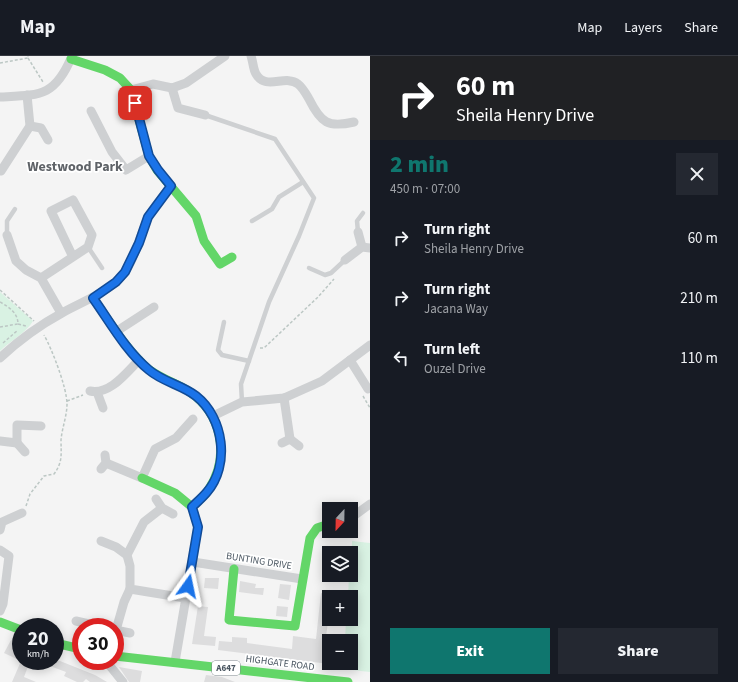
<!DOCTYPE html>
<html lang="en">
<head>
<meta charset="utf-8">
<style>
  body { margin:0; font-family:"Source Sans 3",sans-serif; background:#242831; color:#f1f3f6; height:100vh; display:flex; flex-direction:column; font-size:15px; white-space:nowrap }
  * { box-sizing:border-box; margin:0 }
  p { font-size:13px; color:#9ea1a6 }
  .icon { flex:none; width:22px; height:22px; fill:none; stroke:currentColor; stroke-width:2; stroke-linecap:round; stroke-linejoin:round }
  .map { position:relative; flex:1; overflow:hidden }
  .sheet { display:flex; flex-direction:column; background:#171b24; width:368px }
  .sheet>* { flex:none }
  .top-card { background:#202124; color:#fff; overflow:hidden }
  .needle { width:26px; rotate:202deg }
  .buttons { position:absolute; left:322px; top:446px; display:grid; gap:8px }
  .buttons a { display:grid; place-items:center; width:36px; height:36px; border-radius:0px; background:#171b24; box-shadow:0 2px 10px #0003; font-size:20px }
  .speed { position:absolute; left:12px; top:562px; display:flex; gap:8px; font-size:20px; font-weight:700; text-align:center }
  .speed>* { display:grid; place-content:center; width:52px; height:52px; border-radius:50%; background:#171b24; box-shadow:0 2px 10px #0003; line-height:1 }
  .speed small { font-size:10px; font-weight:400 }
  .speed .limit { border:6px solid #d22; background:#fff; color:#111 }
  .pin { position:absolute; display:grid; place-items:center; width:34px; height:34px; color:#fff; margin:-17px; border-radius:8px; box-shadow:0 2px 6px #0006 }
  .me { position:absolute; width:44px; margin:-22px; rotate:12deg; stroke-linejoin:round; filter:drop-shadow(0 0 3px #0008) }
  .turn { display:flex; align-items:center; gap:14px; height:84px; padding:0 20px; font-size:18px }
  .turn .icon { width:52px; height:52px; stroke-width:2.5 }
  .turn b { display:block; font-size:28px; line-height:34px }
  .round { display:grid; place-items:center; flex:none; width:42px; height:42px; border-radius:0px; background:#242831 }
  .head { display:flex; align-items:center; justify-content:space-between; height:68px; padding:0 20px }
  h1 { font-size:24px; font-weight:800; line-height:30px; color:#0f766e }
  .button { display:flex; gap:8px; margin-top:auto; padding:8px 20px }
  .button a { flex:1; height:46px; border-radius:0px; background:#0f766e; color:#fff; font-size:16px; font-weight:800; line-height:46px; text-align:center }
  .button a+a { background:#242831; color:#f1f3f6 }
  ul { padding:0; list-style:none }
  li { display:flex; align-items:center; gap:12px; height:60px; padding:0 20px }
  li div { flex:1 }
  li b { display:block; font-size:15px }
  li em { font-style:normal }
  header { display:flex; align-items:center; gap:24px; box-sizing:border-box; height:56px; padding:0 20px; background:#171b24; border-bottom:1px solid #363941 }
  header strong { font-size:19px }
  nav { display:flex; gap:22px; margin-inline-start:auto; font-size:14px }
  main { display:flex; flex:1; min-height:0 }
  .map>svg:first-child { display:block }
  .green { fill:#d9f2e3 }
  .building { fill:#ddddde }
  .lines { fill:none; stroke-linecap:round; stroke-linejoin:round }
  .path { stroke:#bcc7c4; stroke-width:1.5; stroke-dasharray:3 2; stroke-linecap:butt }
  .lane { stroke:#ced0d2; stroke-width:4.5 }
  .street { stroke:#ced0d2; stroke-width:9 }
  .fast { stroke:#63d668; stroke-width:9 }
  .route-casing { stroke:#114b97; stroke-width:10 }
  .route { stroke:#1a73e8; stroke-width:7 }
  .labels { text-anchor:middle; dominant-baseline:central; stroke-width:3.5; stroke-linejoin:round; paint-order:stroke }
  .shield { fill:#fff; stroke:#808990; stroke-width:1 }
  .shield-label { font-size:9px; font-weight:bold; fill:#4a5661 }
  .street-label { font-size:10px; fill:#4a5661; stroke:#fff }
  .district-label { font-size:14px; font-weight:bold; fill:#5f6368; stroke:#fff }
</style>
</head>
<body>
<header>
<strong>Map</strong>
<nav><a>Map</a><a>Layers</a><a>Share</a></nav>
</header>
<main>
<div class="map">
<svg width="370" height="626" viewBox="0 0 370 626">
  <rect width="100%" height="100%" fill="#f4f4f4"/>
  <!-- green -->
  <g class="green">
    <path d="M0 236 33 265C27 276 9 286 0 295Z"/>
    <polygon points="352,485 370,487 370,616 343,613 343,607 351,607 351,585 345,585 346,563 351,563 351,541 348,541 349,519 351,519"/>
  </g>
  <!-- building -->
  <g class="building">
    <polygon points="205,522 219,522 218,533 204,532"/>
    <polygon points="240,525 256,528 255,532 264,532 263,539 239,536"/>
    <polygon points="280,528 291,529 289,544 278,542"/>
    <polygon points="321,537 329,539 329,560 323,600 329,601 329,608 218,594 219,585 232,586 232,581 247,582 247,587 292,593 293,580 316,583"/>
    <polygon points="198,550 208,551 204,580 216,581 215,590 192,588"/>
    <polygon points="277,550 288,551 287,561 276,560"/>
    <polygon points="11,584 21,588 21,605 4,597"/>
    <polygon points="55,603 95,619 107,626 90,626 86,623 83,626 77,626 64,620 66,616 39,606 55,605"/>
    <polygon points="21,605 30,605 24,621 36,626 12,626"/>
    <polygon points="119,611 142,615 140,626 129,626"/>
    <polygon points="206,619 222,621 235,626 204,626"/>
  </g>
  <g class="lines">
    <!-- path -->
    <g class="path">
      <polyline points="28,2 43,26"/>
      <polyline points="0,7 28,2 28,0"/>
      <polyline points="0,234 34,265"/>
      <path d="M0 246C9 251 18 257 18 268L26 270"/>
      <polyline points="0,271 18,268"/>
      <polyline points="3,287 18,274"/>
      <polyline points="260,292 264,292 318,241 334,223"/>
      <polyline points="363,340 370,352"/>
      <polyline points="67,345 83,339"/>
      <path d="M26 450 30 438 44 420 54 418C63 406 61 398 61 384 62 372 67 360 67 348 67 332 52 293 44 279"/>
    </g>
    <!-- lane -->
    <g class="lane">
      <polyline points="205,59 275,83 314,142 299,180 269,246 241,328 242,346"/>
      <polyline points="252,165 272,153 279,141 303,126"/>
      <polyline points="358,176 357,165 363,157"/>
      <polyline points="7,179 7,165 15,153"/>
      <polyline points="88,191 102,212"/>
      <polyline points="309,212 325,219 331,217 345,204"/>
      <polyline points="224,266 218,294 222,299 249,305"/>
    </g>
    <!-- street -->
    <g class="street">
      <path d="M251 0C253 5 253 13 256 18 266 35 285 18 298 28 303 32 306 38 309 43 321 67 328 72 354 66"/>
      <polyline points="172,32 178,52 205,59"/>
      <polyline points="131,34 153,28 172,32 186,27 225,0"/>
      <path d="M0 41C40 39 55 41 72 0"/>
      <polyline points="91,55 112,96 126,114 149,100"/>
      <polyline points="30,70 41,72 48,84"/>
      <polyline points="1,115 30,70 27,39"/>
      <polyline points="358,176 362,191"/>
      <polyline points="7,179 16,205 26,214 41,222 61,257"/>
      <polyline points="345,204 362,191 370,192"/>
      <polyline points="41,222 88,191 92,179 73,144 51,155 72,199"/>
      <polyline points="117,275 154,251"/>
      <path d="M0 302C18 285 40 269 62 257 80 247 99 240 115 227 134 211 138 184 148 162 153 151 164 140 171 130"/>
      <polyline points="350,304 368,333"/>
      <path d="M90 335C110 339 126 317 139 304"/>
      <polyline points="97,336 103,352"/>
      <polyline points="284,342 290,383"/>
      <polyline points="213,360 242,346 284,342 322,325 370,289"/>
      <polyline points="0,385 17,387 17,369 41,370"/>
      <polyline points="17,387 25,396"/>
      <polyline points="282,387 290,383 299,390"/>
      <polyline points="106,407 142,422 155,393 176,382 193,363"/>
      <polyline points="101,413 106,407 105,399"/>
      <polyline points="156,443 162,452 173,458"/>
      <polyline points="162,452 144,466 127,499 130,510 130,533 185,542"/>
      <polyline points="351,462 370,448"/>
      <polyline points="0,474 2,466 22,457"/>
      <polyline points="101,485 116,491 127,499"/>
      <polyline points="0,494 9,500 3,548 0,555"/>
      <polyline points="193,506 302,523"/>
      <polyline points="76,565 102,571"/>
      <polyline points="115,574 130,577"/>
      <polyline points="116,574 124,546 130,533"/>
      <polyline points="110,605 110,610 123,626"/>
      <polyline points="175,606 198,471 192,451"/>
    </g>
    <!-- fast -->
    <g class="fast">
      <polyline points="71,3 105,14 120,22 131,34 149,100 157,114 196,160 204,185 220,208 232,201"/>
      <path d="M93 242C110 266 125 292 147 312 160 323 176 326 190 336 222 358 230 400 209 433 205 440 198 445 192 451L175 437 142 422"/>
      <polyline points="234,513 229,564 295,570 310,482 317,472 329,468"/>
      <polyline points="0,566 21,574"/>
      <polyline points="55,587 81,593"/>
      <polyline points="115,600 348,626"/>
    </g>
  </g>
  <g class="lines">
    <defs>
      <path id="route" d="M135 47 149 100 158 114 171 130 148 161 139 187 125 216 116 226 93 242C110 266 126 295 149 314 163 326 182 329 196 340 224 362 230 409 207 436 202 442 197 446 192 451L198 471 188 530"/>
    </defs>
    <!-- route casing -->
    <use href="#route" class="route-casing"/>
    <!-- route -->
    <use href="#route" class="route"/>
  </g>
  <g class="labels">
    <!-- shield labels -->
    <rect class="shield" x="212" y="605" width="28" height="14" rx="3"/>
    <g class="shield-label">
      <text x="226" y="612">A647</text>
    </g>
    <!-- street labels -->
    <g class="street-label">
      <text transform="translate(259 505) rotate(9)">BUNTING DRIVE</text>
      <text transform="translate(280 607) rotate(7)">HIGHGATE ROAD</text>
    </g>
    <!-- district labels -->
    <g class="district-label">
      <text x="75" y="111">Westwood Park</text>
    </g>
  </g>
</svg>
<div class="buttons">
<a><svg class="needle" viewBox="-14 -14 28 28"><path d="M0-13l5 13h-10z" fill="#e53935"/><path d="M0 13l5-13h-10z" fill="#9ea1a6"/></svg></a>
<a><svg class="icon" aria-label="layers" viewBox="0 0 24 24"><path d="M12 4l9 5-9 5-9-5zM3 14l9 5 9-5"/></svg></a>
<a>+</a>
<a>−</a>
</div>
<div class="speed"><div>20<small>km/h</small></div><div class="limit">30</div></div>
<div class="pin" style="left:135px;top:47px;background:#d93025"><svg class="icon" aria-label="arrive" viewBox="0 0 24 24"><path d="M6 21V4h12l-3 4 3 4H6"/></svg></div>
<svg class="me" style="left:188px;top:530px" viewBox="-20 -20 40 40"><path d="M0-17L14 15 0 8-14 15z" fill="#1a73e8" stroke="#fff" stroke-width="4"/></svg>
</div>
<section class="sheet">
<div class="top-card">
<div class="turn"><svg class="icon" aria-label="right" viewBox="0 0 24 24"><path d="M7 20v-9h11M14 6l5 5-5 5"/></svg><div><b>60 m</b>Sheila Henry Drive</div></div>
</div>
<div class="head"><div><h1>2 min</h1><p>450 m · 07:00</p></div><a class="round"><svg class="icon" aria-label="close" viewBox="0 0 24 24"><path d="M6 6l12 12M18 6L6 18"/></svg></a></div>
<ul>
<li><svg class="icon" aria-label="right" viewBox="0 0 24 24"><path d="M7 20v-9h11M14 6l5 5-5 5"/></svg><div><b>Turn right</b><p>Sheila Henry Drive</p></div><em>60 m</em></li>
<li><svg class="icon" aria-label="right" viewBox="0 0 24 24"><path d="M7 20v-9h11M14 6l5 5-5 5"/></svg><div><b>Turn right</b><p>Jacana Way</p></div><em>210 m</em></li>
<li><svg class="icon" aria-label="left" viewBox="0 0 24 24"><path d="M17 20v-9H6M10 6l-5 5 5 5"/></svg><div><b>Turn left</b><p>Ouzel Drive</p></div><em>110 m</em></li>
</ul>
<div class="button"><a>Exit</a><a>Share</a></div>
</section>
</main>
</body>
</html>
